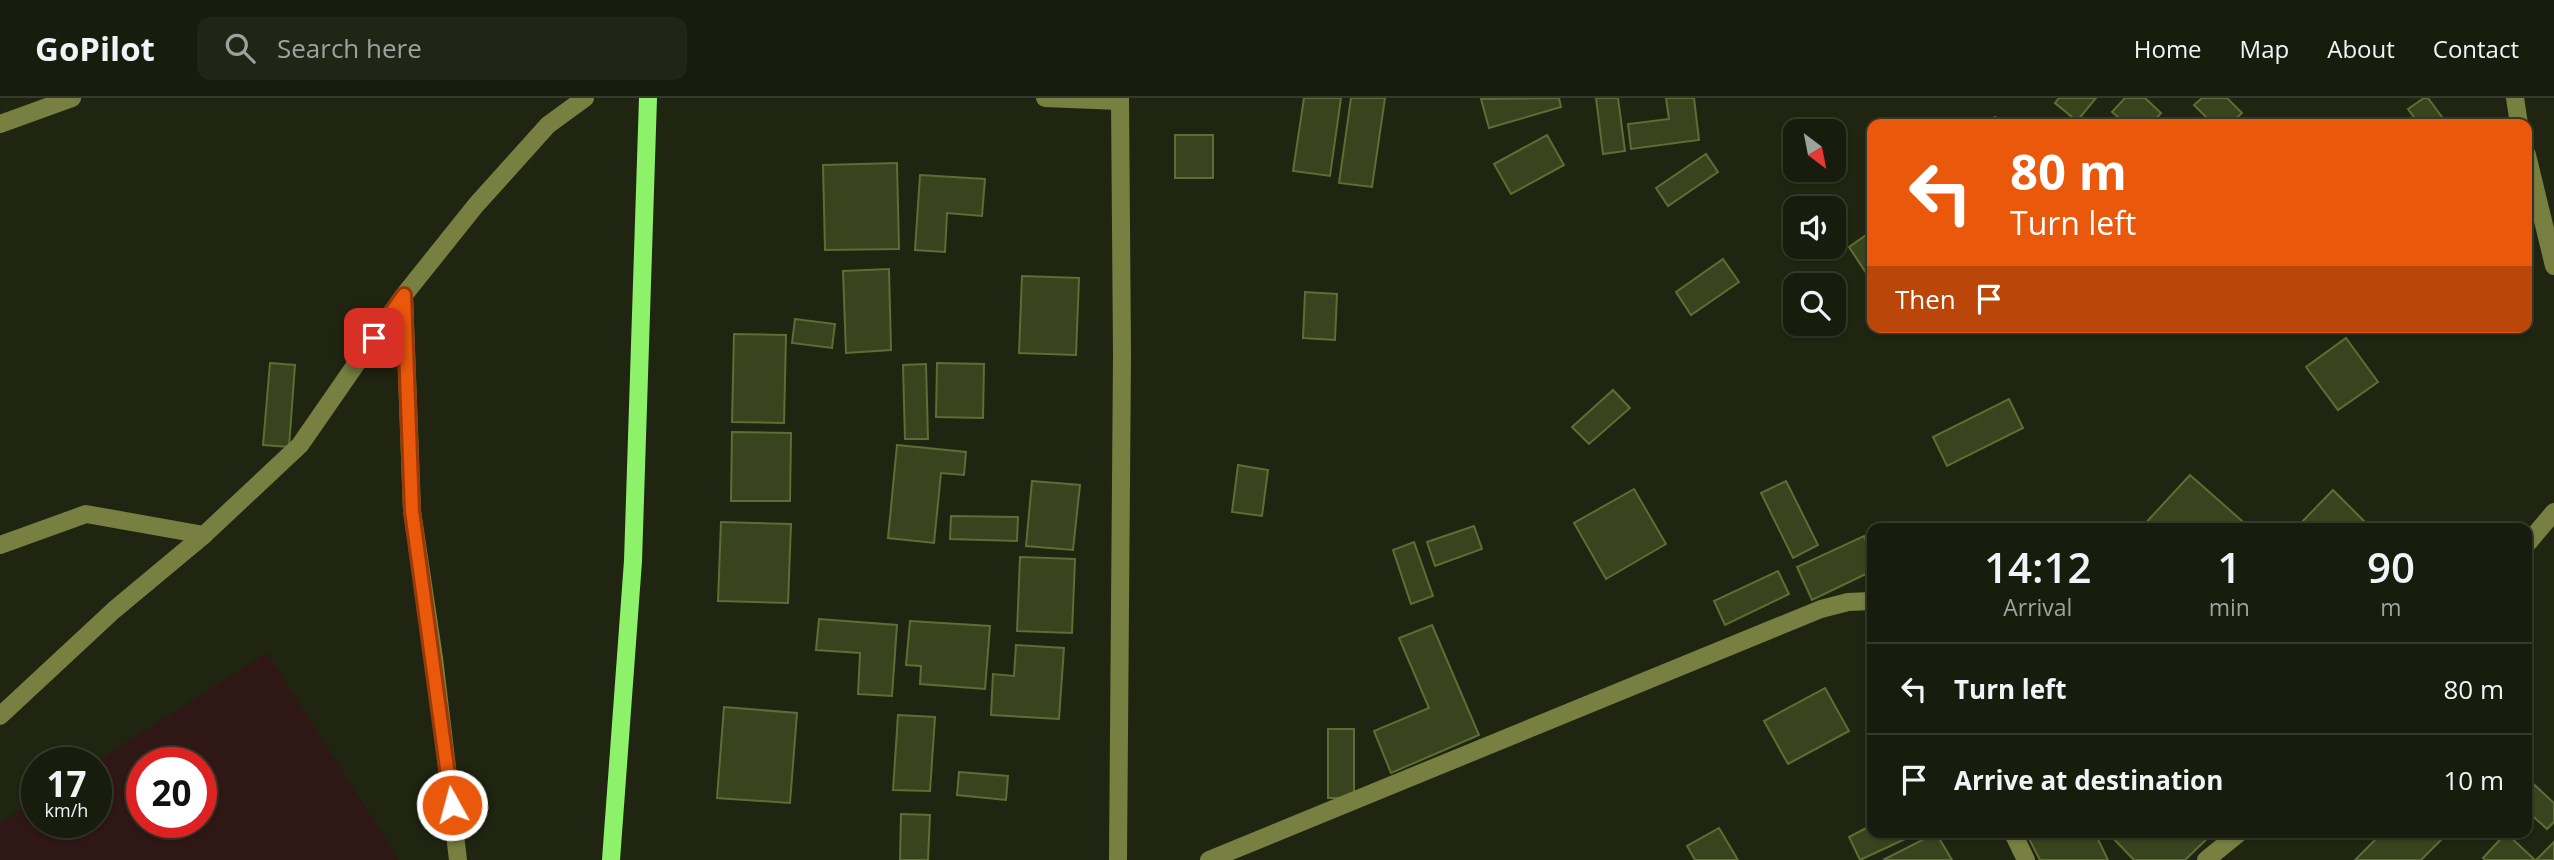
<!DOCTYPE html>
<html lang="en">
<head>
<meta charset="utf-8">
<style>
  body { margin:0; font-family:"Open Sans",sans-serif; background:#212516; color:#f1f3f6; height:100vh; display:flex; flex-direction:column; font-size:26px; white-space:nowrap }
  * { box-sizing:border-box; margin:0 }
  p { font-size:23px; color:#9fa19d }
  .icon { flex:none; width:38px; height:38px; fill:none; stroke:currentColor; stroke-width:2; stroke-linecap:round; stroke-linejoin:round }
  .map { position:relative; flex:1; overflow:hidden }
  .panel { position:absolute; left:1867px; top:425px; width:665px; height:315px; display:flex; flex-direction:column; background:#181c0d; border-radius:14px; box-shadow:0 2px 5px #0004,0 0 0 2px #363a2e }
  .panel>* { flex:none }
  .banner { position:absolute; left:1867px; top:21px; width:665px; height:214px; border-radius:14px; box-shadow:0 2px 5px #0004,0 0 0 2px #363a2e; background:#ea580c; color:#fff; overflow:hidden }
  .needle { width:46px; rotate:148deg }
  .fabs { position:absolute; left:1783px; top:21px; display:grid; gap:14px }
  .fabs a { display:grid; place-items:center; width:63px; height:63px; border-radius:14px; background:#181c0d; box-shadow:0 2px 5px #0004,0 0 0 2px #363a2e; font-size:35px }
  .speed { position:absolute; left:21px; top:649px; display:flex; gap:14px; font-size:35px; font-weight:700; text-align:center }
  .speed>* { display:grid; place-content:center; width:91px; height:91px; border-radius:50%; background:#181c0d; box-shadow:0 2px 5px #0004,0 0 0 2px #363a2e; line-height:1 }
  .speed small { font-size:18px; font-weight:400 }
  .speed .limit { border:10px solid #d22; background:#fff; color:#111 }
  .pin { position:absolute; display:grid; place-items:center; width:60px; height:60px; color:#fff; margin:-30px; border-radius:14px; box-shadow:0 4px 10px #0006 }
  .me { position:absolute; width:77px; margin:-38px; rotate:353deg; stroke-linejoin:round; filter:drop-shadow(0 0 5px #0008) }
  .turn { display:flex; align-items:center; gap:24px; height:147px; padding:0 28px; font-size:32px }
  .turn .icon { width:91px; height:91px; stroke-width:2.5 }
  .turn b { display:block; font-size:49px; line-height:60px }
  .then { display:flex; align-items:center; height:66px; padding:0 28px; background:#0003; gap:14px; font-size:26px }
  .eta { display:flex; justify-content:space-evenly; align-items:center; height:119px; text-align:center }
  .eta b { font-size:42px; font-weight:600; line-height:49px }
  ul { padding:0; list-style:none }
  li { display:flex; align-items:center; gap:21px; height:91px; padding:0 28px; border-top:2px solid #363a2e }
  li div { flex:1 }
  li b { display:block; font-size:26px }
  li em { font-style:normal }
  header { display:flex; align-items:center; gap:42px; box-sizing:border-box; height:98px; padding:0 35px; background:#181c0d; border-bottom:2px solid #363a2e }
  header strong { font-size:33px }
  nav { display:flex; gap:38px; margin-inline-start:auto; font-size:24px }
  .search { width:490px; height:63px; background:#212516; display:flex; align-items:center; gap:18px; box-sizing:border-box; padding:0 24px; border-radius:14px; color:#9fa19d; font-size:26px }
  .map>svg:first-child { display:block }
  .green { fill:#2e1715; fill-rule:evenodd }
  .building { fill:#39441f; stroke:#5c6e33; stroke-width:2 }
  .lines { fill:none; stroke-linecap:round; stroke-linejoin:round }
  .minor { stroke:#778041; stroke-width:18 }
  .major { stroke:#8ef16a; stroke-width:18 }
  .route-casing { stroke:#983908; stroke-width:18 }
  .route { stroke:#ea580c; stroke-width:12 }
</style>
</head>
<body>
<header>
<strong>GoPilot</strong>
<div class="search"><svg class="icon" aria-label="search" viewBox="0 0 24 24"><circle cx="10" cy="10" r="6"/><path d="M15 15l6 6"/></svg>Search here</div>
<nav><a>Home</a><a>Map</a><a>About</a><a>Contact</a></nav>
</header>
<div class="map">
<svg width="2554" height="762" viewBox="0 0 2554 762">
  <rect width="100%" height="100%" fill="#202511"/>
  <!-- green -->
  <path class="green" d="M267 555 399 762H0V725L37 701V724H96V665H94ZM142 665H201V724H142Z"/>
  <!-- building -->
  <g class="building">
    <polygon points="1304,0 1341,0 1330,78 1293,73"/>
    <polygon points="1351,0 1385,0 1372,89 1339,85"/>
    <polygon points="1559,0 1561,9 1489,30 1481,1"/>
    <polygon points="1596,0 1618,0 1625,53 1603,56"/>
    <polygon points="1666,0 1694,0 1699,42 1631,51 1628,26 1669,21"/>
    <polygon points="2059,0 2096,0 2077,23 2055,5"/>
    <polygon points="2125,0 2145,0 2161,15 2151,26 2126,26 2112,14"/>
    <polygon points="2202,0 2227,0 2242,15 2230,26 2213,26 2194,7"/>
    <polygon points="2424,0 2428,0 2447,26 2419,26 2408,11"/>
    <polygon points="1995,19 2001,26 1987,26"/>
    <rect x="1175" y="37" width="38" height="43"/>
    <polygon points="1547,37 1564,67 1511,96 1494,66"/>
    <polygon points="1706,56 1718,74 1668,108 1656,90"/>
    <polygon points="897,65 899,151 825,152 823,67"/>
    <polygon points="920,77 985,81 982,118 947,115 945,154 915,152"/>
    <polygon points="1872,133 1872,184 1849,149"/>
    <polygon points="1723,161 1739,184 1691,217 1676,194"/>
    <polygon points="889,171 891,252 846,255 843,173"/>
    <polygon points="1022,178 1079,180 1076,257 1019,255"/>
    <polygon points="1305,194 1337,196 1335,242 1303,240"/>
    <polygon points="795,221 835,226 832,250 792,245"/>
    <polygon points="734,236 786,237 784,325 732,324"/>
    <polygon points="2346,240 2378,284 2338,312 2306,269"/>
    <polygon points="270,265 295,267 289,349 263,347"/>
    <polygon points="937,265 984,266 983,320 936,319"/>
    <polygon points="926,266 928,341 905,341 903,267"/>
    <polygon points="1613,292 1630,310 1589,346 1572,329"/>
    <polygon points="2009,301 2023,330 1947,368 1933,339"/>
    <polygon points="732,334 791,335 790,403 731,403"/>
    <polygon points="897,347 966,354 964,377 941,375 934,445 888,440"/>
    <polygon points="1238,367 1268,372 1262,418 1232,414"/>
    <polygon points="2190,377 2250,430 2141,430"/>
    <polygon points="1032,383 1080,387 1073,452 1026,448"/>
    <polygon points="1786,383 1818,447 1793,460 1761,395"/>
    <polygon points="1634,391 1666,446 1606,481 1574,425"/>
    <polygon points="2333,392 2366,425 2360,430 2296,430"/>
    <polygon points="951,418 1018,419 1017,443 950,441"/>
    <polygon points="721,424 791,426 788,505 718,503"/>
    <polygon points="1474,428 1482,451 1435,468 1427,444"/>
    <polygon points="1864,438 1872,455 1872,473 1812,502 1797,469"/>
    <polygon points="1414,444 1433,498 1411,506 1393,452"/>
    <polygon points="1020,459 1075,461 1072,535 1017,533"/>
    <polygon points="1778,473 1789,496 1725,527 1714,503"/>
    <polygon points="819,521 897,527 892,598 858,596 860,555 816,552"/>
    <polygon points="910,523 990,528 985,591 920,586 921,568 906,567"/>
    <polygon points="1432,527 1479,637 1391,675 1374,633 1429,610 1399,540"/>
    <polygon points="1016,547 1064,550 1059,621 991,617 993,576 1014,578"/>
    <polygon points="1825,590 1849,633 1788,666 1764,623"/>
    <polygon points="724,609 797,615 790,705 717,700"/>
    <polygon points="898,617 935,619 930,693 893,692"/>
    <rect x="1328" y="631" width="26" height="69"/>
    <polygon points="959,674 1008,678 1006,702 957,697"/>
    <polygon points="2527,680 2554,705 2554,724 2547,731 2527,713"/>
    <polygon points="901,716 930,717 928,762 900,762"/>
    <polygon points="1872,727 1872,735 1918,735 1860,762 1849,739"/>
    <polygon points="1719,730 1738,762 1695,762 1687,748"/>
    <polygon points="1936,735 1952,762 1883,762"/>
    <polygon points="2026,735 2095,735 2108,762 2040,762"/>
    <polygon points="2108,735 2213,735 2185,762 2134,762"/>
    <polygon points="2382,735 2448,735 2421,762 2355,762"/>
    <polygon points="2506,735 2535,762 2485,762 2483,760"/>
    <polygon points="2554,744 2554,762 2536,762"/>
  </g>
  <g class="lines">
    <!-- minor -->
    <g class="minor">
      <polyline points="1045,0 1119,3"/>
      <polyline points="2515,0 2519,26"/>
      <polyline points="0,26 72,0"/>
      <polyline points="2527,57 2554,168"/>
      <polyline points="404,197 412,413 434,560 458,762"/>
      <polyline points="2527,446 2554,414"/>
      <polyline points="0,447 86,416 204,437"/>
      <polyline points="0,618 114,512 204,437 300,347 404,197 476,107 548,27 585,0"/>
      <polyline points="2013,735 2026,762"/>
      <polyline points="1118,762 1122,257 1120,0"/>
      <polyline points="1209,762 1821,511 1848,504 1872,503"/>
      <polyline points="2206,762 2239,735"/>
    </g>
    <!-- major -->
    <polyline class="major" points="611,762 633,463 648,0"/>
  </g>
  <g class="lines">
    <defs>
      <polyline id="route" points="374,240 404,197 412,413 452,707"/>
    </defs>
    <!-- route casing -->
    <use href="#route" class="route-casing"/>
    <!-- route -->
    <use href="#route" class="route"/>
  </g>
</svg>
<div class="fabs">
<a><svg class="needle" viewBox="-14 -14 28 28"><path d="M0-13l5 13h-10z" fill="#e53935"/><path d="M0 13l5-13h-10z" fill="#9fa19d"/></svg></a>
<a><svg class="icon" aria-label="sound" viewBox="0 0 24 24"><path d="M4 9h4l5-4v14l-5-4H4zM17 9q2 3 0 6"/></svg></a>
<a><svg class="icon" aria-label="search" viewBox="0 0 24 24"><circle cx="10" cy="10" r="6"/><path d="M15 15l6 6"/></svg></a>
</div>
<div class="speed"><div>17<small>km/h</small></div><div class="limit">20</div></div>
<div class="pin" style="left:374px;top:240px;background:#d93025"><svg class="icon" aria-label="arrive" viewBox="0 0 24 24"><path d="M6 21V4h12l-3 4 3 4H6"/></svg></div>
<svg class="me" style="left:452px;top:707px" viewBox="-20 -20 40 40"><circle r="17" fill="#ea580c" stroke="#fff" stroke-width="3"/><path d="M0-11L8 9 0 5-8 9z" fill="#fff"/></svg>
<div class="banner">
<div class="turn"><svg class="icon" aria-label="left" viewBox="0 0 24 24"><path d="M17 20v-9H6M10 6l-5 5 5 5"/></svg><div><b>80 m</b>Turn left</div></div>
<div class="then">Then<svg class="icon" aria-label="arrive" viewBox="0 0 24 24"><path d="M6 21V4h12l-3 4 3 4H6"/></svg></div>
</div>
<section class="panel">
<div class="eta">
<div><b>14:12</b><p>Arrival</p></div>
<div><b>1</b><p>min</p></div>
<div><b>90</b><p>m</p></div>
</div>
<ul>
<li><svg class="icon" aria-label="left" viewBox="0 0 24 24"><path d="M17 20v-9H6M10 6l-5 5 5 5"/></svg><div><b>Turn left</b></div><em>80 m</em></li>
<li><svg class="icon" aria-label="arrive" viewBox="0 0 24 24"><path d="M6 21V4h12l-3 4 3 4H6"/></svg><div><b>Arrive at destination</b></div><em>10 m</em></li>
</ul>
</section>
</div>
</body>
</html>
